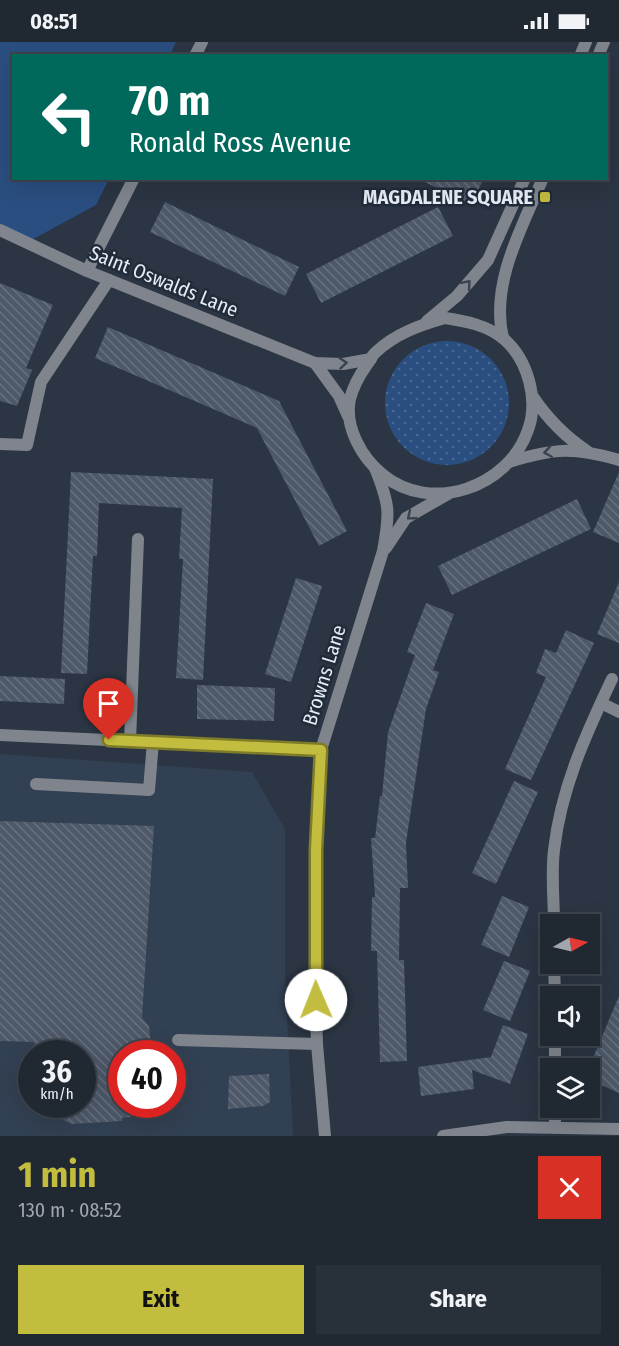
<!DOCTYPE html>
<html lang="en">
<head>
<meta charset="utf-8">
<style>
  body { margin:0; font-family:"Fira Sans Condensed",sans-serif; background:#28303a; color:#f1f3f6; height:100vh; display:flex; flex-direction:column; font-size:22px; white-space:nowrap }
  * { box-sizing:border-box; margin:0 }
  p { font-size:20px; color:#a2a6ac }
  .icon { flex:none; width:33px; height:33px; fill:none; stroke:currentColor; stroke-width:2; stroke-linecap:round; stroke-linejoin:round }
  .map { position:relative; height:1094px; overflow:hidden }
  .drawer { display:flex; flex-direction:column; background:#202832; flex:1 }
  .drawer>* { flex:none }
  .banner { position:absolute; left:12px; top:12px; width:596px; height:126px; border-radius:0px; box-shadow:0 6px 24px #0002,0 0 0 2px #3d444d; background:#00695c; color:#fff; overflow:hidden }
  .needle { width:39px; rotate:82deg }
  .controls { position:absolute; left:540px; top:872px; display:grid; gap:12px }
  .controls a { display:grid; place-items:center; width:60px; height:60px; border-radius:0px; background:#202832; box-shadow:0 6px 24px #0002,0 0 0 2px #3d444d; font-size:30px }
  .speed { position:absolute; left:18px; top:998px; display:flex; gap:12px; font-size:30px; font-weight:700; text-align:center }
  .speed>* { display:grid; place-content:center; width:78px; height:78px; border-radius:50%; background:#202832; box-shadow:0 6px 24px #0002,0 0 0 2px #3d444d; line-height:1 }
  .speed small { font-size:15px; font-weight:400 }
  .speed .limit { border:9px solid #d22; background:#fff; color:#111 }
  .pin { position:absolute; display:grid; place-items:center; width:51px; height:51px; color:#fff; margin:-62px -26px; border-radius:50% 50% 50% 0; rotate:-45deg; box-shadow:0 0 6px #0007 }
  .pin .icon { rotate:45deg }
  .me { position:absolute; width:66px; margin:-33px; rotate:359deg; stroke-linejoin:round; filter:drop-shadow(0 0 4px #0008) }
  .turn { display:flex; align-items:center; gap:21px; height:126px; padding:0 18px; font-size:27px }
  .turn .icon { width:78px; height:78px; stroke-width:2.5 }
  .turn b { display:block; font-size:42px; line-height:51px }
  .round { display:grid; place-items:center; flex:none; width:63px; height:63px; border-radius:0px; background:#28303a }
  .summary { display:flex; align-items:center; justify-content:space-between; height:102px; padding:0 18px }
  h1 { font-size:36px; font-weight:700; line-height:45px; color:#c2bd3f }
  .button { display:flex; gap:12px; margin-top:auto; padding:12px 18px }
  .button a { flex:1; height:69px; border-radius:0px; background:#c2bd3f; color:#111; font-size:24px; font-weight:700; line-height:69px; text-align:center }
  .button a+a { background:#28303a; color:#f1f3f6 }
  .status { display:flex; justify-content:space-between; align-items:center; height:42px; padding:0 30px; background:#202832; direction:ltr }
  .status svg { height:16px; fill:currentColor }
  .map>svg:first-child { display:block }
  .built { fill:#324053; fill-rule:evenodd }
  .grass { fill:url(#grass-dots) }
  .park { fill:#2a4e80 }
  .building { fill:url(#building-back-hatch) }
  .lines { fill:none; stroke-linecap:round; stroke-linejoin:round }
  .service { stroke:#80858d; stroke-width:12 }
  .minor { stroke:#80858d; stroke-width:12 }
  .tertiary { stroke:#80858d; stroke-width:12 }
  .oneway { stroke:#39424e }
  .route-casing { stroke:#7e7b29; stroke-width:15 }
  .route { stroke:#c2bd3f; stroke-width:10 }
  .poi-dot { fill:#c2bd3f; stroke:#212b39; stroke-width:2 }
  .labels { text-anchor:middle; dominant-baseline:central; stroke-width:5; stroke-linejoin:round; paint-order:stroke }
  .poi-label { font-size:20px; font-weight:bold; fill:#e6edf6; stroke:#212b39; text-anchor:end }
  .street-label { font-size:20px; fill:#e6edf6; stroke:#212b39 }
</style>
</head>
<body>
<div class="status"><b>08:51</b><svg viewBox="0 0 49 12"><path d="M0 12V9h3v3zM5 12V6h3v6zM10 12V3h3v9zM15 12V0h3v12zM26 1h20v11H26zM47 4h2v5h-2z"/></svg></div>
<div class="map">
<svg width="619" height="1094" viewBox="0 0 619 1094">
  <defs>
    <pattern id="grass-dots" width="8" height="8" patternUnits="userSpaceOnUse" patternTransform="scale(1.5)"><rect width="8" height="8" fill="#2a4e80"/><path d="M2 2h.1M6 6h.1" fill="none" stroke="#496893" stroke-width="1.8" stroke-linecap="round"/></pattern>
    <pattern id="building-back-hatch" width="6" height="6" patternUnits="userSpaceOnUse" patternTransform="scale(1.5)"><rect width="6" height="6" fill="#4d5868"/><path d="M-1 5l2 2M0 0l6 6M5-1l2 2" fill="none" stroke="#67707e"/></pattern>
  </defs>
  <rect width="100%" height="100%" fill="#2b3543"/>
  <!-- built -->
  <path class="built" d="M0 712 252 730 285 787V933L293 1094H0ZM32 1011H82V1062H32ZM122 1011H172V1062H122Z"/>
  <!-- grass -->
  <circle class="grass" cx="447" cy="361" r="62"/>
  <!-- park -->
  <polygon class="park" points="0,0 176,0 170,13 14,14 14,136 109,137 96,163 26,201 0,182"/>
  <!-- building -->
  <g class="building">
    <polygon points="417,136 484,136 471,163"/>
    <polygon points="165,160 299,225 285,254 150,190"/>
    <polygon points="438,165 453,194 321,261 306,232"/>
    <polygon points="0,241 53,263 26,326 32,328 17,364 0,359"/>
    <polygon points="108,285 279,359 347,489 319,504 257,386 95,316"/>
    <polygon points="71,430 213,437 203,638 176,636 183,517 179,517 182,466 99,461 97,514 93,514 87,632 61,631"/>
    <polygon points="619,430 619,501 593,490"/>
    <polygon points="577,457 591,487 452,553 438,524"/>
    <polygon points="296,536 322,544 291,640 265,632"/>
    <polygon points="619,540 619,601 597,592"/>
    <polygon points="426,561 454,572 433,628 439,630 426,667 406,801 408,846 400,846 399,918 404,918 407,1019 380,1020 377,909 371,909 372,855 375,855 371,796 375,796 380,754 382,754 388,690 415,613 407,610"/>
    <polygon points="566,588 594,601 531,738 505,727 546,635 536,631 545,607 556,611"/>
    <polygon points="0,634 65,637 64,662 0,659"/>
    <polygon points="197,643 275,646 274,679 197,677"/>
    <polygon points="514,739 538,750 496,842 472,831"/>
    <polygon points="0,779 154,784 142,976 149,984 152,1011 122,1011 122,1062 130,1062 131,1075 122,1076 122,1079 71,1082 34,1062 82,1062 82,1011 35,1011 34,1000 0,999"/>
    <polygon points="502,854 529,865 509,915 481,903"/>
    <polygon points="504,919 530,929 510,979 483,968"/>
    <polygon points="619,954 619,1051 590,1038 590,1023"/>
    <polygon points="503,983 528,992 510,1042 472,1028 474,1047 421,1054 418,1025 491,1015"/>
    <polygon points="269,1032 270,1060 263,1064 228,1067 229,1034"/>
  </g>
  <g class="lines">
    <!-- service -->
    <g class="service">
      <polyline points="0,402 27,403 41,340 109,238"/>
      <polyline points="36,742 149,748 153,700"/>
      <polyline points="178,998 317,1002"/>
    </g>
    <!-- minor -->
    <g class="minor">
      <polyline points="195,14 202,0"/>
      <polyline points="87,229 134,136"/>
      <polyline points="601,661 619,670"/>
      <polyline points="0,693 321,708"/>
      <polyline points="130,699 138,497"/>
      <path d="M554 882C554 858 551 832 554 808 561 746 586 692 612 637"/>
      <polyline points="554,921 555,954"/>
      <polyline points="555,993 555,1026"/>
      <polyline points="555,1065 555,1085"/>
      <polyline points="443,1094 507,1085 619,1087"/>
    </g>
    <!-- tertiary -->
    <g class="tertiary">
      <polyline points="580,14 586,0"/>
      <polyline points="598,14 604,0"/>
      <polyline points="0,188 87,229 315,321 343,322 371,317"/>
      <path d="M445 276C465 279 487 283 504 297 528 318 539 358 528 388 508 446 431 472 383 433 362 416 344 385 350 357 353 345 359 334 366 324 369 320 372 313 376 310 395 292 420 283 445 276Z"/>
      <polyline points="427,279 457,254 488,218 525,136"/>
      <path d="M503 296C490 242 522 185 543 136"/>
      <polyline points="315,321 339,354 348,374"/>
      <path d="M533 355C548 377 564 394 587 409"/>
      <path d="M509 420C555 406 573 405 619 418"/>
      <polyline points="386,506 406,476 448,452"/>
      <path d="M325 1094 317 1002 315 936 316 808 321 708 383 509C390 471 390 463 375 426"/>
    </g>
  </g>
  <!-- one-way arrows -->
  <defs><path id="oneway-chevron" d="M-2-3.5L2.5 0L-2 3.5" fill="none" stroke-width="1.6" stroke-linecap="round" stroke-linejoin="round" transform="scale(1.5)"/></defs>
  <g class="oneway">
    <use href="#oneway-chevron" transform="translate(467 242) rotate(-49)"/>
    <use href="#oneway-chevron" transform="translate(343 321) rotate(-5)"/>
    <use href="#oneway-chevron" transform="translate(548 410) rotate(171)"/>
    <use href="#oneway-chevron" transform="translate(411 474) rotate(141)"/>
  </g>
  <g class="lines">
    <defs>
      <polyline id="route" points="109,698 321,708 316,808 316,958"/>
    </defs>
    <!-- route casing -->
    <use href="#route" class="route-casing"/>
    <!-- route -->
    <use href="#route" class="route"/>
  </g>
  <!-- markers -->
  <rect class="poi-dot" x="539" y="149" width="12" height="12" rx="3"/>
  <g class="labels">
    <!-- poi labels -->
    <g class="poi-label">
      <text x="533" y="155">MAGDALENE SQUARE</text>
    </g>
    <!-- street labels -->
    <g class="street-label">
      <text transform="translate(164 239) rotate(22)">Saint Oswalds Lane</text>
      <text transform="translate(324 633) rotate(-73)">Browns Lane</text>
    </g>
  </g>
</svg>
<div class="controls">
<a><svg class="needle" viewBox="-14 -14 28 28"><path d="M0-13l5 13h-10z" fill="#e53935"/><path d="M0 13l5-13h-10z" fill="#a2a6ac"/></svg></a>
<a><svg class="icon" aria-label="sound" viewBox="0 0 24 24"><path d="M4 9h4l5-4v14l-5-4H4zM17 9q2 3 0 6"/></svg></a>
<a><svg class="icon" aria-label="layers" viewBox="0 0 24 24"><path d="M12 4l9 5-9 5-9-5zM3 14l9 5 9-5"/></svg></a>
</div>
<div class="speed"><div>36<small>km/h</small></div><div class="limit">40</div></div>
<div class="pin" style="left:109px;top:698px;background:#d93025"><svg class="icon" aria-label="arrive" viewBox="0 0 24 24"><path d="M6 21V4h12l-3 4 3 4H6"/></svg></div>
<svg class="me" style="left:316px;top:958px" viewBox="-20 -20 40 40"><circle r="19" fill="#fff"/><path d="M0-13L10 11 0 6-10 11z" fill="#c2bd3f"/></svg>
<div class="banner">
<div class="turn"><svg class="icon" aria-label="left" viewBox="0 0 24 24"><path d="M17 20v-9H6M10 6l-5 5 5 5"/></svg><div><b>70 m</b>Ronald Ross Avenue</div></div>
</div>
</div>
<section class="drawer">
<div class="summary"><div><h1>1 min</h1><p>130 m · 08:52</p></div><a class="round" style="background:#d93025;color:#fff"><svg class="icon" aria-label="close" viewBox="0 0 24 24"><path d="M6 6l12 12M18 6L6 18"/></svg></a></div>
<div class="button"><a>Exit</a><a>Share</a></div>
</section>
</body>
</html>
